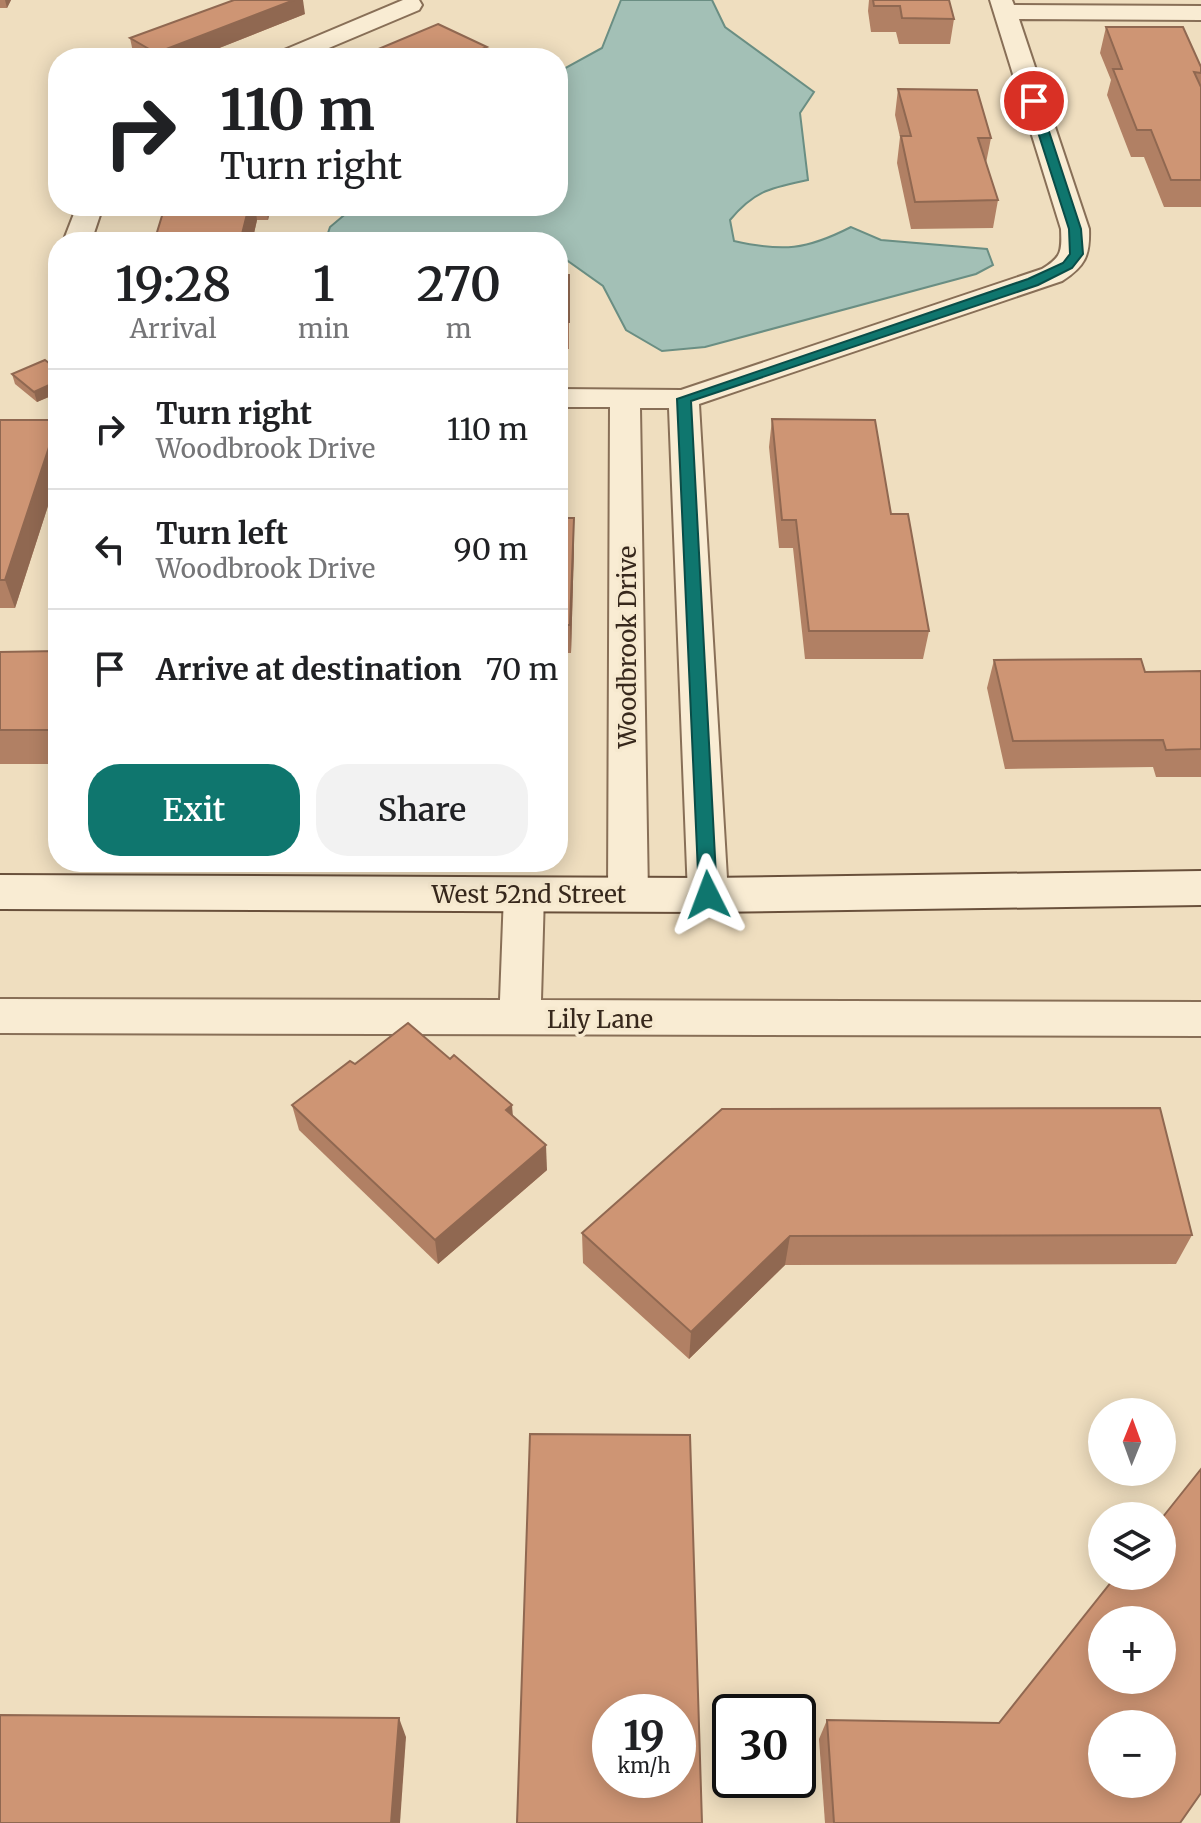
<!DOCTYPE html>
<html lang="en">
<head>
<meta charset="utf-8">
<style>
  body { margin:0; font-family:Merriweather,serif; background:#f2f2f2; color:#202124; height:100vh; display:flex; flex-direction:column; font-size:30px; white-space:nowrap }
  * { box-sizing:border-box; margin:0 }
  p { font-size:26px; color:#757577 }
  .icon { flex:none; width:44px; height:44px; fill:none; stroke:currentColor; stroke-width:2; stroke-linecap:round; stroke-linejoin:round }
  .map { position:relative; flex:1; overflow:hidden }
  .side { position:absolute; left:48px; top:232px; width:520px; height:640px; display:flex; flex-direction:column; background:#fff; border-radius:32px; box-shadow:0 4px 20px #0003 }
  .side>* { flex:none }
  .banner { position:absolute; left:48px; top:48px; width:520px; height:168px; border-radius:32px; box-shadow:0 4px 20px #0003; background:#fff; color:#202124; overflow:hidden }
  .needle { width:52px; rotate:1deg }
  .tools { position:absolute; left:1088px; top:1398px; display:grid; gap:16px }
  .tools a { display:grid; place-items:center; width:88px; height:88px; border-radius:50%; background:#fff; box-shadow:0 4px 20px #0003; font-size:40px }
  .speed { position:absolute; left:592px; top:1694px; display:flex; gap:16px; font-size:40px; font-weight:700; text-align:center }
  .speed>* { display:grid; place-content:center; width:104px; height:104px; border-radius:50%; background:#fff; box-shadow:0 4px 20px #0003; line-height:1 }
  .speed small { font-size:20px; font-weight:400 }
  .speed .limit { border:4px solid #111; border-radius:12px; background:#fff; color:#111 }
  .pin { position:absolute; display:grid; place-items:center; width:68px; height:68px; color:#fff; margin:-34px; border:4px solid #fff; border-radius:50%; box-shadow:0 2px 8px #0007 }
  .me { position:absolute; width:88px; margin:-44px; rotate:357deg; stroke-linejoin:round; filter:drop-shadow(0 0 6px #0008) }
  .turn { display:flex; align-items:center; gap:28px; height:168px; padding:0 40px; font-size:36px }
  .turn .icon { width:104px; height:104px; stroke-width:2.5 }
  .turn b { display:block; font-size:56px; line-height:68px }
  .eta { display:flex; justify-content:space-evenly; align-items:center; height:136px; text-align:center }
  .eta b { font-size:48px; font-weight:600; line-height:56px }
  .cta { display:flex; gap:16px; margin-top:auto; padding:16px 40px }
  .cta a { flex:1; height:92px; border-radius:32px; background:#0f766e; color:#fff; font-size:32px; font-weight:600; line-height:92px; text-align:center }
  .cta a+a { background:#f2f2f2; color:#202124 }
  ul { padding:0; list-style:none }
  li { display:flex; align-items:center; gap:24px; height:120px; padding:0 40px; border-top:2px solid #e0e0e0 }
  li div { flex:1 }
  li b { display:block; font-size:30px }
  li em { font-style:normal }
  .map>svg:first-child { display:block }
  .water { fill:#a3c0b6; stroke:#6a8e83; stroke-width:2 }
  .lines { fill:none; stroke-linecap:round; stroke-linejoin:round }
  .street-casing { stroke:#886f57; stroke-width:4 }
  .secondary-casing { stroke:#69503b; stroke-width:4 }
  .street { fill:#f9ecd3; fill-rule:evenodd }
  .secondary { fill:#f9ecd3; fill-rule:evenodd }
  .wall { fill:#b18064 }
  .shaded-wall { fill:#906851 }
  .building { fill:#ce9574; stroke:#906851; stroke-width:2; fill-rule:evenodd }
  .route { fill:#0f766e; stroke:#0a4d48; stroke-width:2 }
  .labels { text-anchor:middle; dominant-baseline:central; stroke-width:7; stroke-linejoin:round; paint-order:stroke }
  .street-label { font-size:24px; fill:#37281c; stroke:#f6e9cf }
</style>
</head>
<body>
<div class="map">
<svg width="1201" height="1823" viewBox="0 0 1201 1823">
  <rect width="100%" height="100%" fill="#efdebf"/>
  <!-- water -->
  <path class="water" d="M621 0H712L725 27 814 92 800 113 808 180C771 188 755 190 730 220L734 241C783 252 806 250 851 227L881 240 987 249 993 265 976 274 705 347 662 351 626 330 603 286 558 254V242H325L330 227 355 206H558V72L602 48Z"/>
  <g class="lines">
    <defs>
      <g id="street">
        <polygon points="403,0 419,0 422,5 419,10 305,58 273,58 277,53"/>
        <path d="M990 0H1012L1014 5 1201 6V20L1019 19 1089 229C1090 256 1085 266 1062 281L699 404 728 895 722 906 708 910 694 906 688 895 669 408H640L648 895 642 906 628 910 614 906 608 895 610 407H558V389L681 390 1042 269C1062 257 1062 251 1061 229Z"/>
        <polygon points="77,206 103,206 91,242 63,242"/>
        <polygon points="524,879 538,883 544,894 541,1000 1201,1002 1201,1036 0,1033 0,999 500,1000 504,894 510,883"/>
      </g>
      <polygon id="secondary" points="1201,871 1201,905 708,912 0,909 0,875 708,878"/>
    </defs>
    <!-- street casing -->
    <use href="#street" class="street-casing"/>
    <!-- secondary casing -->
    <use href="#secondary" class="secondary-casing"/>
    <!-- street -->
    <use href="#street" class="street"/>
    <!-- secondary -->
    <use href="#secondary" class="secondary"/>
  </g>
  <!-- wall -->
  <g class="wall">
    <polygon points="0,0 11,0 7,8 0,8"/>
    <polygon points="869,0 949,0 954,19 950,44 899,44 896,32 871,32 868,11"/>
    <polygon points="305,14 194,58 136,58 134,57 130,38"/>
    <polygon points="1106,27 1201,67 1201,207 1164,207 1144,157 1131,157 1107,95 1111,80 1100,53"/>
    <polygon points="898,89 991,138 986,163 998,200 993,228 911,229 897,163 900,137 895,115"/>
    <polygon points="165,206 271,206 268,220 257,220 252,242 154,242"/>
    <rect x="558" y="275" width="11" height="74"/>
    <polygon points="58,370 58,393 37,402 15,384 12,374"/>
    <polygon points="772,419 891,514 929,631 923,659 805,659 793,548 779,548 769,447"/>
    <polygon points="0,420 58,420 58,475 15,608 0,608"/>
    <polygon points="558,421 563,421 563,449 561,518 574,546 571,653 558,653"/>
    <polygon points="58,651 58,764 0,764 0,652"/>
    <polygon points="994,660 1145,672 1201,671 1201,777 1156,777 1153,767 1005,769 987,688"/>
    <polygon points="450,1059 513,1116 547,1170 438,1264 299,1130 292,1105 355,1064"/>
    <polygon points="582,1233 1192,1235 1176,1264 785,1265 689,1359 583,1263"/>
    <polygon points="827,1720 1180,1823 825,1823 819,1739"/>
  </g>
  <!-- shaded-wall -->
  <g class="shaded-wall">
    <polygon points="5,0 11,0 7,8"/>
    <polygon points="294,0 303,0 305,14 194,58 157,58 156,53"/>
    <polygon points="487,47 487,58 461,58"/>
    <polygon points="249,206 255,206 257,220 252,242 240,242"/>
    <polygon points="266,206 271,206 268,220"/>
    <polygon points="58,381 58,393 37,402 34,392"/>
    <polygon points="563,421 563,449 560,546 559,518"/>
    <polygon points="58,422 58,475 15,608 5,580"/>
    <polygon points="574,518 574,546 571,653 570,625"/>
    <polygon points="512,1105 514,1130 506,1110"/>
    <polygon points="546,1145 547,1170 438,1264 435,1240"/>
    <polygon points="790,1236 785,1265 689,1359 691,1332"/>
    <polygon points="399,1718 406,1737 400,1823 391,1823"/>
  </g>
  <!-- building -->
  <g class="building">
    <polygon points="234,0 294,0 156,53 130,38"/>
    <polygon points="873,0 949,0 954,19 902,18 900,6 874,6"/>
    <polygon points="438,24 487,47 461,58 357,58"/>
    <polygon points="1106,27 1183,27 1201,67 1201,73 1194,72 1201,87 1201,180 1171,180 1151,130 1137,130 1113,69 1122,69"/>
    <polygon points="898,89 977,90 991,138 978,138 998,200 915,202 901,136 911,136"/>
    <polygon points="165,206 249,206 240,242 154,242"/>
    <rect x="558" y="275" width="11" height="47"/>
    <polygon points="45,360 58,370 58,381 34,392 12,374"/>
    <polygon points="772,419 875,420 891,514 908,514 929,631 809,631 796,520 782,520"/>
    <polygon points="0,420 58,420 5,580 0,580"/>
    <polygon points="558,421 563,421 559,518 574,518 570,625 558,625"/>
    <polygon points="58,651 58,730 0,730 0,652"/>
    <polygon points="1141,659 1145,672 1201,671 1201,749 1166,750 1163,740 1013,741 994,660"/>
    <polygon points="408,1023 450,1059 454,1055 512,1105 506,1110 546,1145 435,1240 292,1105 350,1061 355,1064"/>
    <polygon points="1160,1108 1192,1235 790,1236 691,1332 582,1233 722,1109"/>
    <path d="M530 1434 690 1435 702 1823H517ZM610 1712H678V1780H610Z"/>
    <path d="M1201 1469V1793L1180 1823H834L827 1720 999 1723 1116 1576H1162V1518ZM1102 1620H1162V1680H1102ZM1102 1724H1162V1784H1102Z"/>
    <polygon points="0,1715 399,1718 391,1823 0,1823"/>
  </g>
  <!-- route -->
  <polygon class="route" points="1034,97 1039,101 1081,229 1083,254 1072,268 1038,285 691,401 717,895 714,900 701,900 699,895 677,399 1028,279 1063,263 1070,254 1069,229 1028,101"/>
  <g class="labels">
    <!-- street labels -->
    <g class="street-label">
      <text transform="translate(627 647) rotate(-90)">Woodbrook Drive</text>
      <text x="529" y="894">West 52nd Street</text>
      <text x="600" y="1019">Lily Lane</text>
    </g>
  </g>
</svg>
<div class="tools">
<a><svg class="needle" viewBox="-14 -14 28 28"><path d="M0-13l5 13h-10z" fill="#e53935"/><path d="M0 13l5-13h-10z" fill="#757577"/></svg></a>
<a><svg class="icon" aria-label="layers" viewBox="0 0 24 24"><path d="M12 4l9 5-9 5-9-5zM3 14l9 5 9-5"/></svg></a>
<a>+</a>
<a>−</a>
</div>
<div class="speed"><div>19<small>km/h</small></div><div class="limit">30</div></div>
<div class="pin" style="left:1034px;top:101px;background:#d93025"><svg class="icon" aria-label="arrive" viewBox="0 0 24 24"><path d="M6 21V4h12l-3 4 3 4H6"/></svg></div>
<svg class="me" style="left:708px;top:895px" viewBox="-20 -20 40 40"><path d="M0-17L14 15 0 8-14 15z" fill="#0f766e" stroke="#fff" stroke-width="4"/></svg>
<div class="banner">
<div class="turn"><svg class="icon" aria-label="right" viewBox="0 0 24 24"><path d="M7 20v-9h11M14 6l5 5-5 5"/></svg><div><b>110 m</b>Turn right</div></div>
</div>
<section class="side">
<div class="eta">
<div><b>19:28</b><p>Arrival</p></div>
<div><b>1</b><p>min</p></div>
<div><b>270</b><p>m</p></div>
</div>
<ul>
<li><svg class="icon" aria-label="right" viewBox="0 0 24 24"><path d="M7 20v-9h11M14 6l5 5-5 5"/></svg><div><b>Turn right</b><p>Woodbrook Drive</p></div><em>110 m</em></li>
<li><svg class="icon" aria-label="left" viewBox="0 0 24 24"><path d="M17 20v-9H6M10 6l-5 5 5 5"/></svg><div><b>Turn left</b><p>Woodbrook Drive</p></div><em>90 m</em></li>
<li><svg class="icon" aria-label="arrive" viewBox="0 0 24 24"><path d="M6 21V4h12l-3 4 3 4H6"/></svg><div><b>Arrive at destination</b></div><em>70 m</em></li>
</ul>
<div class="cta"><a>Exit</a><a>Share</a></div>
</section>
</div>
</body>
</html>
